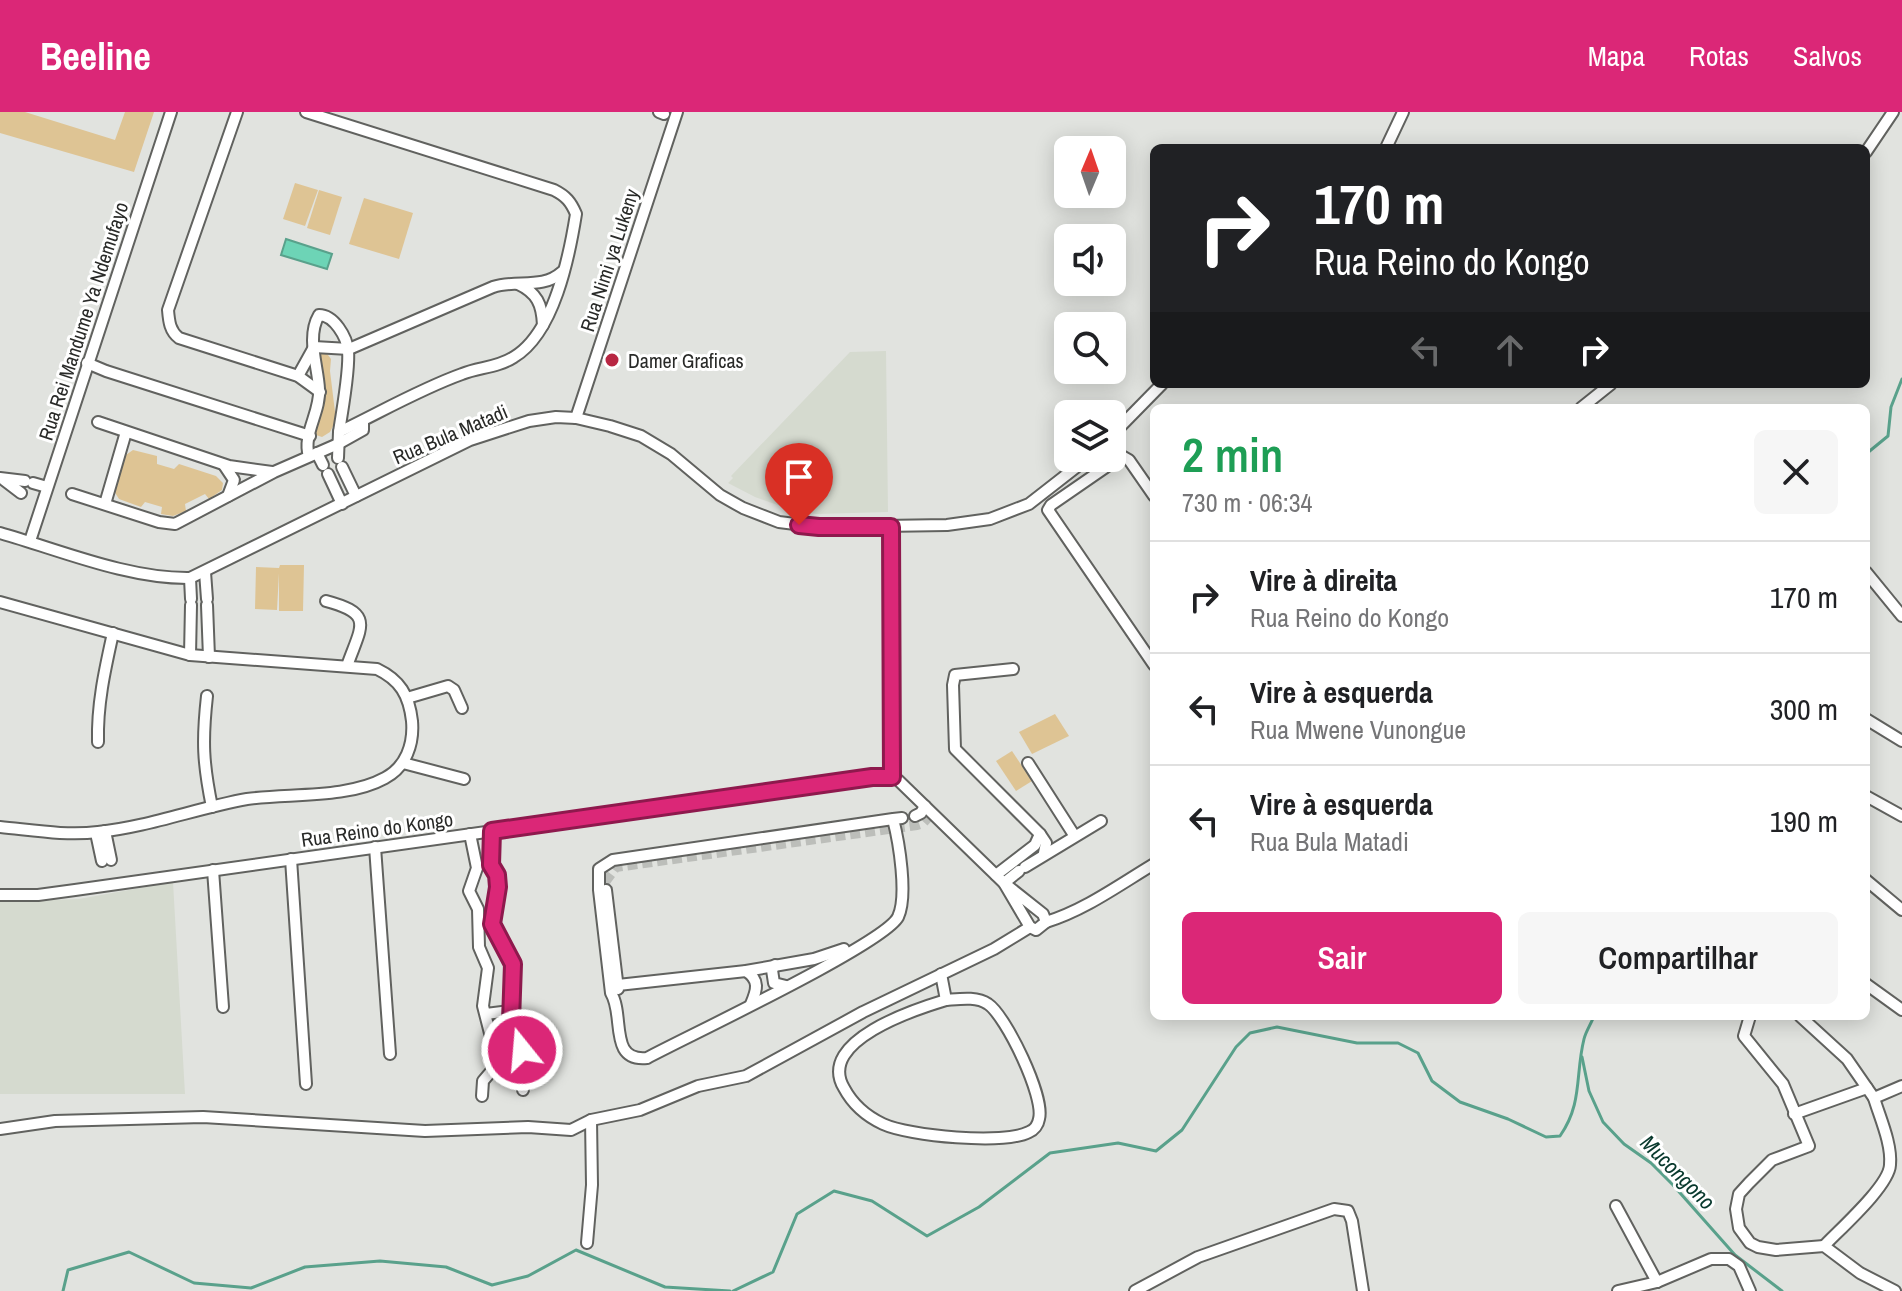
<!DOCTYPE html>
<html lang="pt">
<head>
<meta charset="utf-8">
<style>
  body { margin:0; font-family:"Archivo Narrow",sans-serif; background:#f6f6f6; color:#202124; height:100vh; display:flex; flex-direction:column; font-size:30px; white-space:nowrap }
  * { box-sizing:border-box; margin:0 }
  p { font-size:26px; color:#757577 }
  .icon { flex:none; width:44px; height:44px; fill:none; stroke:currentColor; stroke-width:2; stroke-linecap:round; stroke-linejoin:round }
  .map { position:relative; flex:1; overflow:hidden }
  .panel { position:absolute; left:1150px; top:292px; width:720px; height:616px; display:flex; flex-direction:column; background:#fff; border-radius:12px; box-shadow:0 4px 20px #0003 }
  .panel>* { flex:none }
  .guide { position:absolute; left:1150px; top:32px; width:720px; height:244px; border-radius:12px; box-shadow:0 4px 20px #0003; background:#202124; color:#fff; overflow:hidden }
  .needle { width:52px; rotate:2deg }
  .fabs { position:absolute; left:1054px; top:24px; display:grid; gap:16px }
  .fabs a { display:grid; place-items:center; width:72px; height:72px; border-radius:12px; background:#fff; box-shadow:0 4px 20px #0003; font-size:40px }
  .pin { position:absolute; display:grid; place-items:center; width:68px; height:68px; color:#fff; margin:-82px -34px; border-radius:50% 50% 50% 0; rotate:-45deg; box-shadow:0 0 8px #0007 }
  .pin .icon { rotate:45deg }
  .me { position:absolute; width:88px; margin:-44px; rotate:343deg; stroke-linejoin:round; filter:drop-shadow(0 0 6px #0008) }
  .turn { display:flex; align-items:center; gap:28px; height:168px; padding:0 32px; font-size:36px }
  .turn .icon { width:104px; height:104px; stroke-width:2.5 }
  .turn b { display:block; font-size:56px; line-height:68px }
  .lanes { display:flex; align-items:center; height:76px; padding:0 32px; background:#0003; justify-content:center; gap:40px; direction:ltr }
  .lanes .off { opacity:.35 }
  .round { display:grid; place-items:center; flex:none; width:84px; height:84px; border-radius:12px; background:#f6f6f6 }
  .overview { display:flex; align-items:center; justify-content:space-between; height:136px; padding:0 32px }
  h1 { font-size:48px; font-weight:600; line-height:60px; color:#1e9e55 }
  .action { display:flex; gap:16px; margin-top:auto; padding:16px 32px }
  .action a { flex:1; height:92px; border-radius:12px; background:#db2777; color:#fff; font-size:32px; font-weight:600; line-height:92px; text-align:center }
  .action a+a { background:#f6f6f6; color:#202124 }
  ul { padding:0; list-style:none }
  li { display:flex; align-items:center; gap:24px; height:112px; padding:0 32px; border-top:2px solid #e0e0e0 }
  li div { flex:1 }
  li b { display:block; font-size:30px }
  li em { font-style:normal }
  header { display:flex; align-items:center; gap:48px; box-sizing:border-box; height:112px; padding:0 40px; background:#db2777; color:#fff }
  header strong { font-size:38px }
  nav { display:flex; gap:44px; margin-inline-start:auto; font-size:28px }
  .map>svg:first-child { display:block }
  .built { fill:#d5dacf }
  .green { fill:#dec494 }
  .water { fill:#6dd4b6; stroke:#59a18b; stroke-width:2 }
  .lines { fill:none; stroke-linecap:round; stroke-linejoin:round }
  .stream { stroke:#59a18b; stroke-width:3 }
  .minor-tunnel { stroke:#bcbeba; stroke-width:10; stroke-dasharray:10 5; stroke-linecap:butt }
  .minor-casing { stroke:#61625f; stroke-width:14 }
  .minor { stroke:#fff; stroke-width:10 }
  .route-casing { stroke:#8e194d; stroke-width:20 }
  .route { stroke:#db2777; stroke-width:14 }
  .poi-dot { fill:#b82743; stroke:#fff; stroke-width:3 }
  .labels { text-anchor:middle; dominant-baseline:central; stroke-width:6; stroke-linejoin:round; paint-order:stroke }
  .street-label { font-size:20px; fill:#292a28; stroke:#fff }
  .poi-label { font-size:20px; fill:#292a28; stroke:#fff; text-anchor:start }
  .water-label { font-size:22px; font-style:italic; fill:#08392d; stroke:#fff }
</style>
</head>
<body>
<header>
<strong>Beeline</strong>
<nav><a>Mapa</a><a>Rotas</a><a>Salvos</a></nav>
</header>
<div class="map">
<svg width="1902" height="1179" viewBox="0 0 1902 1179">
  <rect width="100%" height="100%" fill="#e1e3df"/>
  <!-- built -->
  <g class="built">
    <polygon points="886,239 888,400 816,402 789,397 755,385 728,371 733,366 731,364 850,240"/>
    <polygon points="173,770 185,982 0,982 0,790 79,787"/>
  </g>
  <!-- green -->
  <g class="green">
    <polygon points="0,0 25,0 115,28 125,0 154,0 134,60 0,21"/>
    <polygon points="295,71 318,78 305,114 283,107"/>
    <polygon points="319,78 342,85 330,123 307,116"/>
    <polygon points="364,86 413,101 399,147 349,132"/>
    <polygon points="325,239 331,247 330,259 336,308 330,320 322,325 313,322 321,290 312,241"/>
    <polygon points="133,338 157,344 157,352 174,357 179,352 216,364 223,371 222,378 209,387 205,382 185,392 186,399 173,404 161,402 162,395 145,390 141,395 119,387 114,379 123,345"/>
    <polygon points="280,453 304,453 303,499 279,499 279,461 277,498 255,497 256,455 279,456"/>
    <polygon points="1055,602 1069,624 1032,642 1019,620"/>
    <polygon points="1012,639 1032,669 1016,679 996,649"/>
  </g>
  <!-- water -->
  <polygon class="water" points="286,127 332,142 327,157 281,143"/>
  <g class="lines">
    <!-- stream -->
    <g class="stream">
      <polyline points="1866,342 1888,324 1891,295 1902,267"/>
      <polyline points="1582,945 1589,979 1603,1010 1624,1032 1651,1051 1673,1073 1735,1143 1782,1179"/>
      <polyline points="63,1179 68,1158 129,1140 194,1171 251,1176 305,1155 380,1149 446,1155 492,1173 528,1164 576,1138 665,1175 730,1179"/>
      <path d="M733 1179 773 1160 797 1102 834 1079 872 1089 927 1124 979 1095 1050 1041 1118 1031 1156 1039 1182 1018 1236 935 1250 921 1277 915 1357 931H1398L1418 941 1432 969 1460 990 1508 1007 1546 1025 1560 1024C1583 991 1575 963 1584 927 1586 919 1591 912 1594 904"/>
    </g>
    <!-- minor-tunnel -->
    <polyline class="minor-tunnel" points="605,770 616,755 917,713 923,711 932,701"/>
    <defs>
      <g id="minor">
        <path d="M237 0 168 198C169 210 170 219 179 226L298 264 320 280"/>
        <path d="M306 0 554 78C566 84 571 90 576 102 569 146 554 221 514 245 497 256 479 255 462 262 420 277 379 301 339 320L338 346"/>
        <polyline points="659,0 664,2"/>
        <polyline points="1386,36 1403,0"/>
        <polyline points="1866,40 1893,0"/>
        <path d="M518 172C537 181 542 192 543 213"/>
        <path d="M314 235 349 237 493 175C517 167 542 178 562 160"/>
        <polyline points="87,251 106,259 310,324"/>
        <polyline points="298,264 313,237"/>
        <polyline points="1581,296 1611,272"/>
        <polyline points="576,306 677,0"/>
        <polyline points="98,310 229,354 272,360"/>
        <polyline points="1112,323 1162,272"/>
        <polyline points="317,341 323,353"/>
        <path d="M309 344C302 323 321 299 319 277 318 254 306 225 319 203 334 203 347 225 348 239 350 258 342 299 339 320"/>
        <polyline points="224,353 234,368 228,384"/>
        <polyline points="342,355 356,384"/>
        <polyline points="328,362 342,392"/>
        <polyline points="0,366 25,369"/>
        <polyline points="4,368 21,381"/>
        <polyline points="33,371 47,375"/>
        <polyline points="72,382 159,410 175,412 274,360 338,332 363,318 363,309"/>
        <polyline points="1154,384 1129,348 1122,344 1051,393 1048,398 1154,553"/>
        <polyline points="105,392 126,320"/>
        <polyline points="891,415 892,665"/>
        <path d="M0 421C60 438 128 467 190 466L470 328 529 309 556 305 576 306 610 314 641 324 671 342 720 383 743 396 779 410 819 415 947 413 990 407 1029 392 1088 346"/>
        <polyline points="30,429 171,0"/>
        <polyline points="205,460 207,487"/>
        <polyline points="1866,460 1902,504"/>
        <polyline points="190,466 191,487"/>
        <path d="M326 489C375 502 361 514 347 554"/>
        <path d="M0 490 190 543 377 557C400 568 409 583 412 609 414 632 406 655 385 666 347 687 289 681 247 687 197 696 148 715 98 720 66 724 32 718 0 715"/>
        <polyline points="207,493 209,545"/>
        <polyline points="190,543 191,493"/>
        <polyline points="1013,557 955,563 953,573 955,637 1040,722 1046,731 1044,741"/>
        <path d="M207 584C202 629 203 651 212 695"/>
        <polyline points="407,586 448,574 454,578 462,596"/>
        <polyline points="1866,607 1902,629"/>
        <path d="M98 630C97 592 105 557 113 521"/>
        <polyline points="403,651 464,667"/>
        <polyline points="1028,651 1074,723"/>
        <polyline points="1866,684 1902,704"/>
        <polyline points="915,704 921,701 925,694"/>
        <path d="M893 707C899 730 908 784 898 805 884 832 686 925 647 946 608 950 625 903 611 881L599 778V757L613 748 893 707 902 706"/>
        <polyline points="105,719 111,748"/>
        <polyline points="492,719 491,753 498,769 492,812 513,852 511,909 522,938 514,956"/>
        <polyline points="96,721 102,749"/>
        <polyline points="470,722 477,756 469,779 478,797 479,835 488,856 483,894 492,929 489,944 494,956"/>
        <polyline points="375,735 390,942"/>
        <polyline points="291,747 306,972"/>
        <polyline points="1025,755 1101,709"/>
        <polyline points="213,758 223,895"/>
        <polyline points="996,763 1035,733 1040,722"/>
        <polyline points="1866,768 1902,798"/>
        <polyline points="1004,771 1019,759"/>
        <polyline points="606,778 618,877"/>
        <polyline points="0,783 38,783 75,778 883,664 898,668 1004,771 1043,802 1046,810 1036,818 1030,815 1004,771"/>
        <path d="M1046 810C1085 798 1119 773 1154 752"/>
        <polyline points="775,853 772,858 774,871 786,874"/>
        <path d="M746 859C760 868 757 878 751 892"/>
        <polyline points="941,862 946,888"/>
        <polyline points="1866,872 1902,898"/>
        <polyline points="618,873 746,859 814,847 844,837"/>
        <path d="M946 888C959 887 977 884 988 892 1006 904 1045 985 1039 1007 1038 1013 1034 1018 1029 1020 1004 1033 909 1024 883 1012 866 1004 853 993 844 976 816 929 916 897 946 888Z"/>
        <polyline points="486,902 510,899"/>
        <polyline points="1750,904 1744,924 1783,972 1809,1034 1772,1048 1749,1071 1739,1082 1736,1097 1739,1116 1750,1131 1758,1135 1776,1138 1824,1134 1860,1161 1895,1179"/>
        <polyline points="1800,904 1847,947 1874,986 1902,974"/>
        <polyline points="494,956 514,956 522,959 523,978"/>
        <polyline points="482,984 483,969 494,956"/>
        <polyline points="1794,1002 1867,976"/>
        <polyline points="0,1017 55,1009 203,1005 425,1019 528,1015 571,1018 591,1008 640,998 698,974 746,964 863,900 994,837 1030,815"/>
        <polyline points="1616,1094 1657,1170"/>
        <polyline points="587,1131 592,1073 591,1008"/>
        <path d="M1824 1134C1839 1118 1889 1074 1890 1053 1892 1032 1880 1006 1874 986"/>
        <polyline points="1135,1179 1198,1145 1334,1097 1348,1099 1352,1109 1363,1179"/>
        <polyline points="1618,1179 1657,1170 1711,1147 1729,1147 1739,1154 1750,1179"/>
      </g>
    </defs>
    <!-- minor casing -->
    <use href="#minor" class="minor-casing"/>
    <!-- minor -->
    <use href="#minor" class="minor"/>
  </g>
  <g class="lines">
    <defs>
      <polyline id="route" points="522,938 511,909 513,852 492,812 498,775 497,763 491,753 492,719 872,665 892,665 891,415 819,415 799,413"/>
    </defs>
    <!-- route casing -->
    <use href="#route" class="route-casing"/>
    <!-- route -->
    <use href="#route" class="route"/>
  </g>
  <!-- markers -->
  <circle class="poi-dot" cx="612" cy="248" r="8"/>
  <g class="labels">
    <!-- street labels -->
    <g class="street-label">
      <text transform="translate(609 148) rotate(-72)">Rua Nimi ya Lukeny</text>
      <text transform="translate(83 209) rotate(-72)">Rua Rei Mandume Ya Ndemufayo</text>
      <text transform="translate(450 322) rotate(-23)">Rua Bula Matadi</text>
      <text transform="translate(377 717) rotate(-8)">Rua Reino do Kongo</text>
    </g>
    <!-- poi labels -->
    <g class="poi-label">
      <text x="628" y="248">Damer Graficas</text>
    </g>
    <!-- water labels -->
    <g class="water-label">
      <text transform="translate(1678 1060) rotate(45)">Mucongono</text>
    </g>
  </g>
</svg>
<div class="fabs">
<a><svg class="needle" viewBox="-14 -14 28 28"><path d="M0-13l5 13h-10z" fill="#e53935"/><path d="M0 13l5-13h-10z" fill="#757577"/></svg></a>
<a><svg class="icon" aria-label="sound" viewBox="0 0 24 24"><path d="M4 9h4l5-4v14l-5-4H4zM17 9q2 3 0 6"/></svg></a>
<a><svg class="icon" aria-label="search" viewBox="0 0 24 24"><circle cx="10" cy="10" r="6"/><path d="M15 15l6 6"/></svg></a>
<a><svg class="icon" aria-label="layers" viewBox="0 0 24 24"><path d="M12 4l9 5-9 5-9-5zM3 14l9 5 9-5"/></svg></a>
</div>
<div class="pin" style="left:799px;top:413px;background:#d93025"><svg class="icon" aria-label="arrive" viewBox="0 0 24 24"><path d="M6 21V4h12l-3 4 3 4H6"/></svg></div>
<svg class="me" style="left:522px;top:938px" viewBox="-20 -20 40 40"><circle r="17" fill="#db2777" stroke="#fff" stroke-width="3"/><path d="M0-11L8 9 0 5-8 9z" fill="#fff"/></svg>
<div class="guide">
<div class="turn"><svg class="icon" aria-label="right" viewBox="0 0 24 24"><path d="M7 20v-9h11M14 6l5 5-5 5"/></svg><div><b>170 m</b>Rua Reino do Kongo</div></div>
<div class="lanes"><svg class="icon off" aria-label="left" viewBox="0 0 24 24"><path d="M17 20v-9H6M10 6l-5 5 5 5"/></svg><svg class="icon off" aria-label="ahead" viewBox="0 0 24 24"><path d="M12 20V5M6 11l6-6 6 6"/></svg><svg class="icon" aria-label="right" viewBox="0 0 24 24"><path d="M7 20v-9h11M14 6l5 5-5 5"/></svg></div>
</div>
<section class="panel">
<div class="overview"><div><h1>2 min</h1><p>730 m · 06:34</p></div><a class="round"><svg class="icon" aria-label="close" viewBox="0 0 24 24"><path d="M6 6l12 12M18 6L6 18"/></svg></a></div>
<ul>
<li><svg class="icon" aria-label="right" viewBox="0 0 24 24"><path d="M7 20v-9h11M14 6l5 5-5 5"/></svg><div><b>Vire à direita</b><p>Rua Reino do Kongo</p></div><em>170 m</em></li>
<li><svg class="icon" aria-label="left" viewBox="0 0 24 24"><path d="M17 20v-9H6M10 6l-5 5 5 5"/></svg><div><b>Vire à esquerda</b><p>Rua Mwene Vunongue</p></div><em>300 m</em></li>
<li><svg class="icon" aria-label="left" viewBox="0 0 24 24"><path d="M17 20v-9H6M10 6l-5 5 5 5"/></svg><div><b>Vire à esquerda</b><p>Rua Bula Matadi</p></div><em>190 m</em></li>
</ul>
<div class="action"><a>Sair</a><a>Compartilhar</a></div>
</section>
</div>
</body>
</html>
